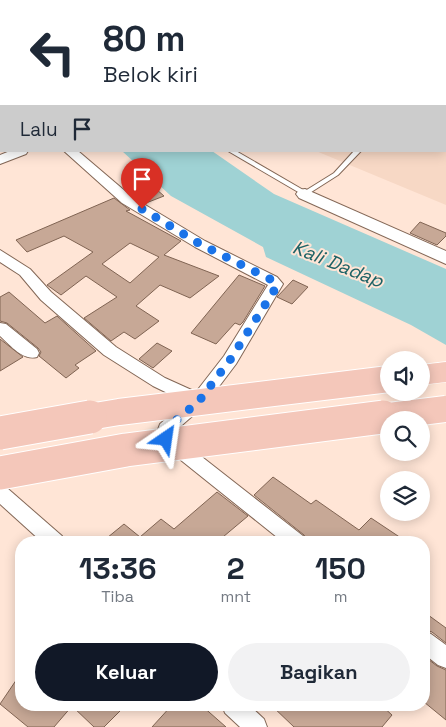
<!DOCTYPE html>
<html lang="id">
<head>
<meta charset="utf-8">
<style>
  body { margin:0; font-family:"Space Grotesk",sans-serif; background:#f2f2f3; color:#1f2937; height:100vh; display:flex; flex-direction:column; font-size:19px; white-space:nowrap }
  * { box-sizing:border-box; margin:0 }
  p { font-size:16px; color:#747a83 }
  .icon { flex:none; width:28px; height:28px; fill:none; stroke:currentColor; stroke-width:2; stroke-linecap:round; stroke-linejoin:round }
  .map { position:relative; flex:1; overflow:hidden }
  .side { position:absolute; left:15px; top:536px; width:415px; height:175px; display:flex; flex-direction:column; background:#fff; border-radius:20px; box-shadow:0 2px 12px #0003 }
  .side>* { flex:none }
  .banner { position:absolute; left:0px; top:0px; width:446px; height:152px; box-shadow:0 2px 12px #0003; background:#fff; color:#1f2937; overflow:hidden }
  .tools { position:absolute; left:380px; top:351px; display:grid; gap:10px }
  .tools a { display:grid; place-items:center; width:50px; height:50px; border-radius:50%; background:#fff; box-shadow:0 2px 12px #0003; font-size:25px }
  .pin { position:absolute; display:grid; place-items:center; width:42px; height:42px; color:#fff; margin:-51px -21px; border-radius:50% 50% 50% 0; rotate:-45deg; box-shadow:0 0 5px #0007 }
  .pin .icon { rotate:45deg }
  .me { position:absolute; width:55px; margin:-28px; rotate:32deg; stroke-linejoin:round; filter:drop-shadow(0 0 4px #0008) }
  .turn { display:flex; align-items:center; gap:18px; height:105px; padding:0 20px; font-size:22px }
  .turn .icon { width:65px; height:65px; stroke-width:2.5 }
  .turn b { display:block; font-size:35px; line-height:42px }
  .then { display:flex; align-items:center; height:48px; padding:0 20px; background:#0003; gap:10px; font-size:19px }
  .eta { display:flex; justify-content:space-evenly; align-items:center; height:85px; text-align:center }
  .eta b { font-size:30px; font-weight:700; line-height:35px }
  .button { display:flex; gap:10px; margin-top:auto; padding:10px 20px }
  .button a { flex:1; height:58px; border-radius:30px; background:#111827; color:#fff; font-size:20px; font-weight:700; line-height:58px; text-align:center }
  .button a+a { background:#f2f2f3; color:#1f2937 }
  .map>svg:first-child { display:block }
  .built { fill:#f7d8c5 }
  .water { fill:#9fd2d4 }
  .building { fill:#c7a896; stroke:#806453; fill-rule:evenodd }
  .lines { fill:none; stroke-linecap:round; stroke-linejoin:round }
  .service-casing { stroke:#836756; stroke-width:2 }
  .minor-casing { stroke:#836756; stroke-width:2 }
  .tertiary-casing { stroke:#836756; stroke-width:2 }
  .motorway-casing { stroke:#fff; stroke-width:1 }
  .service { fill:#fff; fill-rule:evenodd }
  .minor { fill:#fff; fill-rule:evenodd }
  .tertiary { fill:#fff; fill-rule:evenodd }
  .motorway { fill:#f4c7ba; fill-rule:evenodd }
  .motorway-bridge-far1-casing { stroke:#fff; stroke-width:28; stroke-linecap:butt }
  .motorway-bridge-casing { stroke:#fff; stroke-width:35; stroke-linecap:butt }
  .motorway-bridge-far1 { stroke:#f4c7ba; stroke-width:26 }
  .motorway-bridge { stroke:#f4c7ba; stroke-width:33 }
  .route { stroke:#1a73e8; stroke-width:9; stroke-dasharray:0 16.2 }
  .labels { text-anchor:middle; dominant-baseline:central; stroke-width:4; stroke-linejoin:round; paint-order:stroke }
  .water-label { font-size:19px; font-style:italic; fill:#1e6265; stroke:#ffe5d6 }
</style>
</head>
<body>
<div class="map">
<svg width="446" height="727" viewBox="0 0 446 727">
  <rect width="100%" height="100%" fill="#ffe5d6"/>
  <!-- built -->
  <polygon class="built" points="86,0 446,0 446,205 316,151 445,151 445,1"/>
  <!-- water -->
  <polygon class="water" points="122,151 212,151 274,194 446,269 446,345 411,325 266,257 263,247 171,196"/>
  <!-- building -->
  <g class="building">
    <polygon points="147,181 164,196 146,203 129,192 130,191 127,188"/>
    <path d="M114 198 130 210 126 211 181 241 164 255 219 276 190 298 160 285 136 306 159 321 135 339 124 332 111 341 84 318 117 297 86 276 61 295 47 285 93 252 64 236 27 252 16 240ZM130 243 159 257 130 283 102 264Z"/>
    <polygon points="420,222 446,233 446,236 437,245 410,233"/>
    <polygon points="239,275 265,286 243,322 240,325 235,323 216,344 191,333"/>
    <polygon points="293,280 308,287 292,304 277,297"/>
    <polygon points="9,292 45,323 57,316 96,351 75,365 79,368 66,378 39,356 41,352 38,348 7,323 0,321 0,297"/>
    <polygon points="0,339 23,357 0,371"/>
    <polygon points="157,343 172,351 153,368 139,359"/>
    <polygon points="273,477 311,504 316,500 359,530 371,518 407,542 309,542 304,535 254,495"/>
    <polygon points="217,492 248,516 217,542 102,542 124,524 140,537 161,519 174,529"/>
    <polygon points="424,612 446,628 446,643 432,632 424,629"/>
    <polygon points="424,656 437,666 446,670 446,720 424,702"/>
    <polygon points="21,673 21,705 126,705 104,727 94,727 72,706 54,727 28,727 0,704"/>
    <polygon points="172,705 201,705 226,727 152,727"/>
    <polygon points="271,705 381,705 392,715 382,727 294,727"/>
  </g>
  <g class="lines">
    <defs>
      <g id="service">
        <polygon points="40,0 46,0 47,1 41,1"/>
        <polygon points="55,0 61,0 62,1 56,1"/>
        <polygon points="445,59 446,59 445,64"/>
        <polygon points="228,151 236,151 305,191 334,173 354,151 361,151 338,175 305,196"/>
      </g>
      <g id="minor">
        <rect x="0" y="81" width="1" height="8"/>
        <polygon points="10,151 28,151 26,154 0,164 0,155"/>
        <polygon points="64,151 78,151 132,197 205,241 277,277 283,284 236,364 205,405 174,432 174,435 303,536 305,542 283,542 162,445 156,435 160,424 186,402 153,386 104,355 41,300 20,275 0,262 0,250 30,269 51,292 116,347 165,378 196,392 224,356 268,285 195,247 122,203"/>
        <path d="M0 323 6 324 37 349 39 353 37 357C23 361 10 345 0 336Z"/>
        <polygon points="0,485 7,488 62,536 64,542 42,542 0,504"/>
        <polygon points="424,631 431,634 446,645 446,668 438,665 424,654"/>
        <polygon points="222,705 249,705 264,719 267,727 240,727 225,713"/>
      </g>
      <polygon id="tertiary" points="305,189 446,251 446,264 299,198 296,194 299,190"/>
      <polygon id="motorway" points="446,362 446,382 421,385 421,365"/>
    </defs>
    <!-- service casing -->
    <use href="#service" class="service-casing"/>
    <!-- minor casing -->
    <use href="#minor" class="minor-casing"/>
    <!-- tertiary casing -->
    <use href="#tertiary" class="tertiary-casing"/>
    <!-- motorway casing -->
    <use href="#motorway" class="motorway-casing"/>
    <!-- service -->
    <use href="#service" class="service"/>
    <!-- minor -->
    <use href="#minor" class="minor"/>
    <!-- tertiary -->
    <use href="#tertiary" class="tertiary"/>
    <!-- motorway -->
    <use href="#motorway" class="motorway"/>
    <defs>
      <g id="motorway-bridge-far1">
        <polyline points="83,418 119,412 389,379"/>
        <polyline points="373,418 446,409"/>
      </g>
      <g id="motorway-bridge">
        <polyline points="0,433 90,417"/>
        <polyline points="0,473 126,450 383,417"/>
      </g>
    </defs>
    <!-- motorway-bridge-far1 casing -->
    <use href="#motorway-bridge-far1" class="motorway-bridge-far1-casing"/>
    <!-- motorway-bridge casing -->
    <use href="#motorway-bridge" class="motorway-bridge-casing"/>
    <!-- motorway-bridge-far1 -->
    <use href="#motorway-bridge-far1" class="motorway-bridge-far1"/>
    <!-- motorway-bridge -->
    <use href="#motorway-bridge" class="motorway-bridge"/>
  </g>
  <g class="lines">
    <!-- route -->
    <polyline class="route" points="142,209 200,244 272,280 277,286 230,360 199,401 166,429 166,439"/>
  </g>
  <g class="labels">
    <!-- water labels -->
    <g class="water-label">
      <text transform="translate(338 264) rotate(22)">Kali Dadap</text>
    </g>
  </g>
</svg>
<div class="tools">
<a><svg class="icon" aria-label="sound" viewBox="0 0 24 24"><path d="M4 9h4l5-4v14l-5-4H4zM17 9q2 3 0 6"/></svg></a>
<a><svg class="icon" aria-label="search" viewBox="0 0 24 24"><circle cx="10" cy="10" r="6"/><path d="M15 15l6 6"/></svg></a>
<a><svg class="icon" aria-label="layers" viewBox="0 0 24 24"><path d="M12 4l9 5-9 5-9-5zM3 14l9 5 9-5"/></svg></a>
</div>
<div class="pin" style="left:142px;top:209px;background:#d93025"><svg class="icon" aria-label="arrive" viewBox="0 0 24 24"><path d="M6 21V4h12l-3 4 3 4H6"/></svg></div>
<svg class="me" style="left:166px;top:439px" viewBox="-20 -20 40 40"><path d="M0-17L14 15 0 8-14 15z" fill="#1a73e8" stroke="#fff" stroke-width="4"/></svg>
<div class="banner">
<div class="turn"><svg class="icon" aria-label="left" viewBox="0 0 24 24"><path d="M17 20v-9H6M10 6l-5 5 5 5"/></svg><div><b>80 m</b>Belok kiri</div></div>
<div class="then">Lalu<svg class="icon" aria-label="arrive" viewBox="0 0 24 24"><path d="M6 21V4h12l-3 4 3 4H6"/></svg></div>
</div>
<section class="side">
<div class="eta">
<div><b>13:36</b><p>Tiba</p></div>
<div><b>2</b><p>mnt</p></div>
<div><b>150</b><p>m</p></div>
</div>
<div class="button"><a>Keluar</a><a>Bagikan</a></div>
</section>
</div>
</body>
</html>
